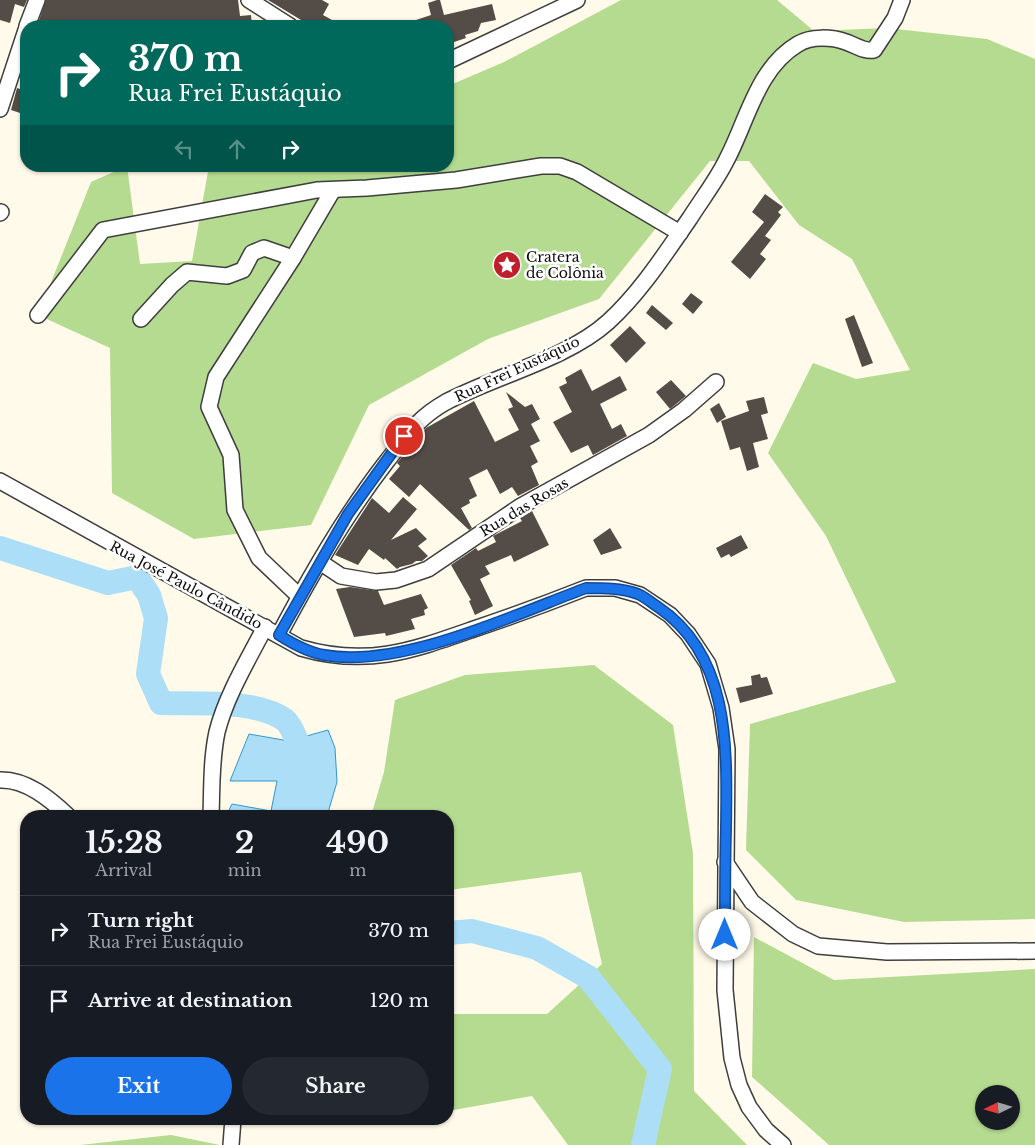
<!DOCTYPE html>
<html lang="en">
<head>
<meta charset="utf-8">
<style>
  body { margin:0; font-family:"Libre Baskerville",serif; background:#242831; color:#f1f3f6; height:100vh; display:flex; flex-direction:column; font-size:19px; white-space:nowrap }
  * { box-sizing:border-box; margin:0 }
  p { font-size:16px; color:#9ea1a6 }
  .icon { flex:none; width:28px; height:28px; fill:none; stroke:currentColor; stroke-width:2; stroke-linecap:round; stroke-linejoin:round }
  .map { position:relative; flex:1; overflow:hidden }
  .panel { position:absolute; left:20px; top:810px; width:434px; height:315px; display:flex; flex-direction:column; background:#171b24; border-radius:20px; box-shadow:0 1px 4px #0004 }
  .panel>* { flex:none }
  .banner { position:absolute; left:20px; top:20px; width:434px; height:152px; border-radius:20px; box-shadow:0 1px 4px #0004; background:#00695c; color:#fff; overflow:hidden }
  .needle { width:32px; rotate:265deg }
  .controls { position:absolute; left:975px; top:1085px; display:grid; gap:10px }
  .controls a { display:grid; place-items:center; width:45px; height:45px; border-radius:50%; background:#171b24; box-shadow:0 1px 4px #0004; font-size:25px }
  .pin { position:absolute; display:grid; place-items:center; width:42px; height:42px; color:#fff; margin:-21px; border:2px solid #fff; border-radius:50%; box-shadow:0 1px 5px #0007 }
  .me { position:absolute; width:55px; margin:-28px; rotate:0deg; stroke-linejoin:round; filter:drop-shadow(0 0 4px #0008) }
  .turn { display:flex; align-items:center; gap:18px; height:105px; padding:0 25px; font-size:22px }
  .turn .icon { width:65px; height:65px; stroke-width:2.5 }
  .turn b { display:block; font-size:35px; line-height:42px }
  .lanes { display:flex; align-items:center; height:48px; padding:0 25px; background:#0003; justify-content:center; gap:25px; direction:ltr }
  .lanes .off { opacity:.35 }
  .eta { display:flex; justify-content:space-evenly; align-items:center; height:85px; text-align:center }
  .eta b { font-size:30px; font-weight:700; line-height:35px }
  .cta { display:flex; gap:10px; margin-top:auto; padding:10px 25px }
  .cta a { flex:1; height:58px; border-radius:30px; background:#1a73e8; color:#fff; font-size:20px; font-weight:700; line-height:58px; text-align:center }
  .cta a+a { background:#242831; color:#f1f3f6 }
  ul { padding:0; list-style:none }
  li { display:flex; align-items:center; gap:15px; height:70px; padding:0 25px; border-top:1px solid #363941 }
  li div { flex:1 }
  li b { display:block; font-size:19px }
  li em { font-style:normal }
  .map>svg:first-child { display:block }
  .forest { fill:#b5db90; fill-rule:evenodd }
  .water { fill:#acdef8; stroke:#3097d2 }
  .lines { fill:none; stroke-linecap:round; stroke-linejoin:round }
  .river { stroke:#acdef8; stroke-width:24 }
  .building { fill:#544c47 }
  .minor-casing { stroke:#3e3e3e; stroke-width:18 }
  .minor { stroke:#fff; stroke-width:15 }
  .route-casing { stroke:#114b97; stroke-width:12 }
  .route { stroke:#1a73e8; stroke-width:9 }
  .labels { text-anchor:middle; dominant-baseline:central; stroke-width:5; stroke-linejoin:round; paint-order:stroke }
  .poi-label { font-size:14px; fill:#0b0b0b; stroke:#fff; text-anchor:start }
  .street-label { font-size:14px; fill:#0b0b0b; stroke:#fff }
</style>
</head>
<body>
<div class="map">
<svg width="1035" height="1145" viewBox="0 0 1035 1145">
  <rect width="100%" height="100%" fill="#fffae9"/>
  <!-- forest -->
  <g class="forest">
    <polygon points="621,0 777,0 814,31 887,28 987,39 1035,59 1035,919 904,922 796,900 746,850 750,724 896,682 826,536 768,453 813,363 856,379 910,370 852,259 799,225 749,161 710,161 599,299 488,339 369,405 311,525 194,539 112,493 110,348 38,315 91,182 127,166 140,264 192,261 209,166 448,166 448,86 504,62"/>
    <polygon points="594,665 673,725 693,853 694,1091 747,1145 568,1145 532,1096 448,1111 448,1014 547,1014 602,964 581,872 449,890 448,921 448,816 371,816 384,772 395,700 465,675"/>
    <path d="M754 937 834 980 1035 969V1145H829L752 1077ZM984 1094H1011V1121H984Z"/>
    <polygon points="171,1135 220,1145 80,1145"/>
  </g>
  <!-- water -->
  <polygon class="water" points="328,730 335,748 337,782 327,816 226,816 232,804 271,811 277,781 230,781 249,734 289,741"/>
  <g class="lines">
    <!-- river -->
    <g class="river">
      <path d="M0 548 108 583 137 577 149 595 156 618 148 674 161 703C196 704 256 699 285 720 290 724 296 738 298 744 304 767 298 793 294 816"/>
      <polyline points="448,933 472,931 537,948 588,977 660,1069 643,1145"/>
    </g>
  </g>
  <!-- building -->
  <g class="building">
    <polygon points="0,0 27,0 24,7 15,4 10,23 0,20"/>
    <polygon points="46,0 238,0 240,16 251,15 252,26 37,26"/>
    <polygon points="268,0 322,0 329,4 323,15 343,26 311,26"/>
    <polygon points="437,0 440,0 444,15 492,4 496,20 481,23 478,31 465,35 466,38 448,44 448,26 405,26 404,24 431,15 428,3"/>
    <polygon points="17,88 26,91 26,115 11,110"/>
    <polygon points="765,194 783,207 778,212 781,215 765,236 771,240 760,254 766,259 750,279 731,262 764,222 752,212"/>
    <polygon points="691,293 703,302 693,314 682,304"/>
    <polygon points="652,305 673,323 666,330 646,313"/>
    <polygon points="854,315 873,363 862,367 845,319"/>
    <polygon points="630,326 646,343 626,363 610,345"/>
    <polygon points="581,369 592,391 620,376 627,390 600,404 612,429 621,424 627,436 593,455 588,445 571,453 553,422 572,412 559,387 567,383 565,378"/>
    <polygon points="671,380 686,396 670,409 656,392"/>
    <polygon points="506,392 525,407 532,404 540,419 531,424 540,441 530,446 538,462 531,466 539,485 518,496 512,487 500,494 487,469 469,478 477,496 469,500 470,503 461,508 472,528 469,530 420,484 409,497 389,479 400,466 397,463 426,428 474,401 495,442 519,430 508,409 513,407"/>
    <polygon points="764,397 768,413 761,415 768,439 753,443 759,467 747,471 740,447 730,450 721,421 749,411 746,401"/>
    <polygon points="719,403 726,417 717,423 710,409"/>
    <polygon points="403,497 417,509 391,540 416,528 427,539 418,546 428,556 422,561 416,561 412,564 400,567 397,569 385,558 384,560 369,549 358,565 335,555 372,498 389,513"/>
    <polygon points="532,511 549,545 514,562 511,555 485,566 490,574 480,579 493,606 475,615 469,601 471,600 451,565 476,548 478,551 496,542 493,536 522,521 520,518"/>
    <polygon points="610,528 622,548 601,555 593,540"/>
    <polygon points="741,535 748,548 731,557 729,554 721,558 716,548"/>
    <polygon points="350,587 378,591 384,605 421,594 428,608 424,610 425,615 411,619 415,629 386,636 385,633 354,637 336,589"/>
    <polygon points="760,674 761,678 767,677 773,694 740,703 736,688 752,685 751,676"/>
  </g>
  <g class="lines">
    <defs>
      <g id="minor">
        <polyline points="249,0 290,26"/>
        <polyline points="27,26 37,0"/>
        <polyline points="448,61 577,0"/>
        <polyline points="0,109 26,30"/>
        <polyline points="0,213 1,212"/>
        <polyline points="293,258 333,190"/>
        <polyline points="38,315 103,230 317,190 367,188 456,180 541,166 560,166 577,172 680,233"/>
        <polyline points="141,319 172,285 187,272 227,276 243,270 252,253 264,248 293,258 216,377 209,407 231,455 235,510 259,558 299,596"/>
        <path d="M0 481 301 648C366 667 411 651 471 630 510 617 548 603 586 588H615L640 595 670 615 688 634 708 664 721 708 727 749 725 990 732 1058 739 1085 749 1107 766 1130 783 1145"/>
        <polyline points="320,562 341,576 376,582 396,580 428,569 521,506 649,435 684,410 716,382"/>
        <path d="M279 635C311 575 345 515 387 461 407 436 416 419 446 402 495 376 567 359 608 322 640 293 665 254 690 218 702 199 716 181 726 161 747 122 757 68 798 44 811 36 832 37 846 42 855 45 865 52 874 50L895 18 902 0"/>
        <path d="M0 780C26 779 50 799 68 816"/>
        <path d="M211 816C212 788 211 760 217 732 226 696 248 660 265 627"/>
        <polyline points="725,862 752,902 793,934 818,946 887,952 1035,951"/>
        <polyline points="231,1145 233,1119"/>
      </g>
    </defs>
    <!-- minor casing -->
    <use href="#minor" class="minor-casing"/>
    <!-- minor -->
    <use href="#minor" class="minor"/>
  </g>
  <g class="lines">
    <defs>
      <path id="route" d="M404 436 348 514 279 635C293 644 307 652 324 655 400 669 514 615 586 588 604 588 621 588 638 594 645 597 652 603 658 607 731 656 727 750 726 828 725 864 725 899 725 935"/>
    </defs>
    <!-- route casing -->
    <use href="#route" class="route-casing"/>
    <!-- route -->
    <use href="#route" class="route"/>
  </g>
  <!-- icons -->
  <defs>
    <symbol id="sight-disc" viewBox="-11 -11 22 22"><circle r="9.5" fill="#bf1e2b" stroke="#fff"/><path d="M0-6L1.8-2.2L6-1.7L2.9 1.2L3.7 5.4L0 3.3L-3.7 5.4L-2.9 1.2L-6-1.7L-1.8-2.2Z" fill="#fff"/></symbol>
  </defs>
  <g fill-rule="evenodd">
    <use href="#sight-disc" x="491" y="249" width="32" height="32"/>
  </g>
  <g class="labels">
    <!-- poi labels -->
    <g class="poi-label">
      <text x="526" y="257">Cratera<tspan x="526" dy="16">de Colônia</tspan></text>
    </g>
    <!-- street labels -->
    <g class="street-label">
      <text transform="translate(517 369) rotate(-25)">Rua Frei Eustáquio</text>
      <text transform="translate(524 507) rotate(-31)">Rua das Rosas</text>
      <text transform="translate(186 585) rotate(28)">Rua José Paulo Cândido</text>
    </g>
  </g>
</svg>
<div class="controls">
<a><svg class="needle" viewBox="-14 -14 28 28"><path d="M0-13l5 13h-10z" fill="#e53935"/><path d="M0 13l5-13h-10z" fill="#9ea1a6"/></svg></a>
</div>
<div class="pin" style="left:404px;top:436px;background:#d93025"><svg class="icon" aria-label="arrive" viewBox="0 0 24 24"><path d="M6 21V4h12l-3 4 3 4H6"/></svg></div>
<svg class="me" style="left:725px;top:935px" viewBox="-20 -20 40 40"><circle r="19" fill="#fff"/><path d="M0-13L10 11 0 6-10 11z" fill="#1a73e8"/></svg>
<div class="banner">
<div class="turn"><svg class="icon" aria-label="right" viewBox="0 0 24 24"><path d="M7 20v-9h11M14 6l5 5-5 5"/></svg><div><b>370 m</b>Rua Frei Eustáquio</div></div>
<div class="lanes"><svg class="icon off" aria-label="left" viewBox="0 0 24 24"><path d="M17 20v-9H6M10 6l-5 5 5 5"/></svg><svg class="icon off" aria-label="ahead" viewBox="0 0 24 24"><path d="M12 20V5M6 11l6-6 6 6"/></svg><svg class="icon" aria-label="right" viewBox="0 0 24 24"><path d="M7 20v-9h11M14 6l5 5-5 5"/></svg></div>
</div>
<section class="panel">
<div class="eta">
<div><b>15:28</b><p>Arrival</p></div>
<div><b>2</b><p>min</p></div>
<div><b>490</b><p>m</p></div>
</div>
<ul>
<li><svg class="icon" aria-label="right" viewBox="0 0 24 24"><path d="M7 20v-9h11M14 6l5 5-5 5"/></svg><div><b>Turn right</b><p>Rua Frei Eustáquio</p></div><em>370 m</em></li>
<li><svg class="icon" aria-label="arrive" viewBox="0 0 24 24"><path d="M6 21V4h12l-3 4 3 4H6"/></svg><div><b>Arrive at destination</b></div><em>120 m</em></li>
</ul>
<div class="cta"><a>Exit</a><a>Share</a></div>
</section>
</div>
</body>
</html>
